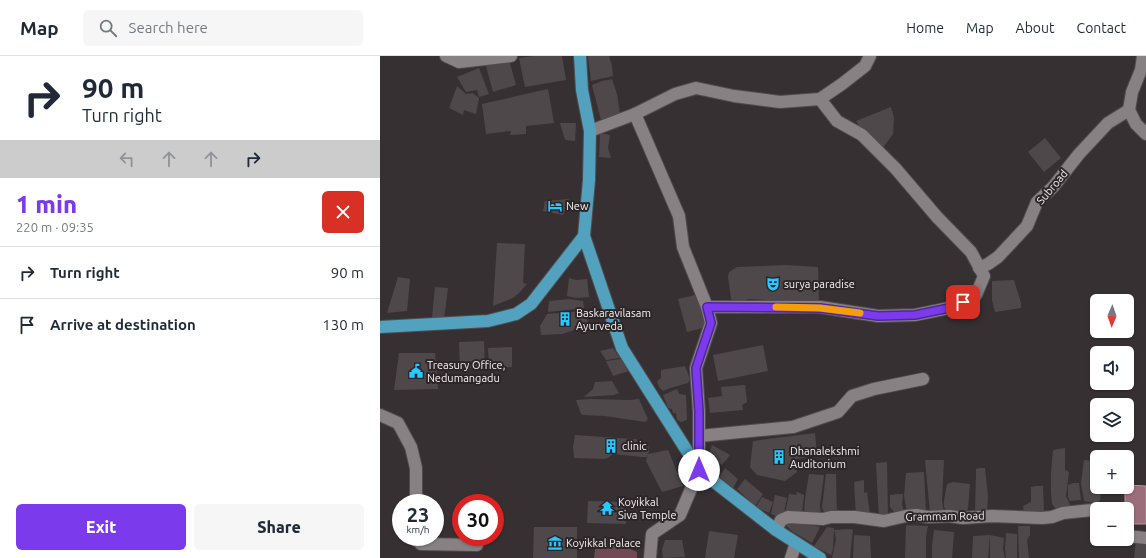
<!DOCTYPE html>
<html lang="en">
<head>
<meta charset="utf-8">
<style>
  body { margin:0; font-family:Ubuntu,sans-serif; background:#f6f6f7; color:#1f2937; height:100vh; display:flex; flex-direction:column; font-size:15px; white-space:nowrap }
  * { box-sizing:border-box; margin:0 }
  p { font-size:13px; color:#747a83 }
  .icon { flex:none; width:22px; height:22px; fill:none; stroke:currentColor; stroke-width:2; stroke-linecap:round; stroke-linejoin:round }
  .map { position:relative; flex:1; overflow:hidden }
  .sheet { display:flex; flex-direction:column; background:#fff; width:380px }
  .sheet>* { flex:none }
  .hud { background:#fff; color:#1f2937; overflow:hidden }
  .needle { width:26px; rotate:182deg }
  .tools { position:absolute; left:710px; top:238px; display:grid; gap:8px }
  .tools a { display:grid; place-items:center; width:44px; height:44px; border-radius:6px; background:#fff; box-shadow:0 1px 3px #0004; font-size:20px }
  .speed { position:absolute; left:12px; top:438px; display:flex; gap:8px; font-size:20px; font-weight:700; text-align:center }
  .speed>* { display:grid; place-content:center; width:52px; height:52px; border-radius:50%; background:#fff; box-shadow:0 1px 3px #0004; line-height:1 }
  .speed small { font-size:10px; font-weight:400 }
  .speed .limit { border:6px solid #d22; background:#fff; color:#111 }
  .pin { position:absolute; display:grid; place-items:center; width:34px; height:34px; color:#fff; margin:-17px; border-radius:8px; box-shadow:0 2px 6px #0006 }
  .me { position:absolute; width:44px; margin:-22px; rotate:0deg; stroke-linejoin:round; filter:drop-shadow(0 0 3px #0008) }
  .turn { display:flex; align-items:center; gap:14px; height:84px; padding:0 16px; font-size:18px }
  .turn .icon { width:52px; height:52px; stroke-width:2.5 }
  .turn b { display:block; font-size:28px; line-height:34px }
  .lanes { display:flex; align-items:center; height:38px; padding:0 16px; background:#0003; justify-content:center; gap:20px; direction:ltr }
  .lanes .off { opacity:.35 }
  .round { display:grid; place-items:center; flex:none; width:42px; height:42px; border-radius:6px; background:#f6f6f7 }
  .head { display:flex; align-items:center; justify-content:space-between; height:68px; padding:0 16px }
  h1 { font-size:24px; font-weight:800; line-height:30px; color:#7c3aed }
  .cta { display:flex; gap:8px; margin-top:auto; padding:8px 16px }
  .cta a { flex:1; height:46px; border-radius:6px; background:#7c3aed; color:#fff; font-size:16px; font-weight:800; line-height:46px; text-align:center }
  .cta a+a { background:#f6f6f7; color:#1f2937 }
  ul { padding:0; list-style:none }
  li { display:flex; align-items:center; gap:12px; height:52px; padding:0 16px; border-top:1px solid #e0e1e3 }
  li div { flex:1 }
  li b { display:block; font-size:15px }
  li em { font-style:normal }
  header { display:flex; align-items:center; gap:24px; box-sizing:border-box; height:56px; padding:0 20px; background:#fff; border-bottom:1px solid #e0e1e3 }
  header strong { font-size:19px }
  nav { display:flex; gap:22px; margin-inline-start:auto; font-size:14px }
  .search { width:280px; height:36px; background:#f6f6f7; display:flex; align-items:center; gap:10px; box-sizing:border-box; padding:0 14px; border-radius:6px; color:#747a83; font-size:15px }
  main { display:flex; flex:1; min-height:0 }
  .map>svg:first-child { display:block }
  .green { fill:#724a56 }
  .water { fill:#9c6d7b; stroke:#b7959f }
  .building { fill:#4e484a }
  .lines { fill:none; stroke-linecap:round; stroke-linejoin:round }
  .minor-casing { stroke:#514d4e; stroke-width:14 }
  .major-casing { stroke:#514d4e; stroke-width:14 }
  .minor { stroke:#878183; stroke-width:12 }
  .major { stroke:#52a1bf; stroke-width:12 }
  .route-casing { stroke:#51269a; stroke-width:10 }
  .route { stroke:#7c3aed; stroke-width:7 }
  .slow { stroke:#f59e0b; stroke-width:7 }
  .labels { text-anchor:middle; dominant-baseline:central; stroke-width:4; stroke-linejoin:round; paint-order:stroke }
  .street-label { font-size:11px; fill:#f6f3f3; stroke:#2c2628 }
  .poi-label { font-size:11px; fill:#f6f3f3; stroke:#2c2628; text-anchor:start }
</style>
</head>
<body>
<header>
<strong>Map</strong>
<div class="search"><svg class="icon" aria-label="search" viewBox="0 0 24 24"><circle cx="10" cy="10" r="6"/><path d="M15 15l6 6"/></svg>Search here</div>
<nav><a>Home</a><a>Map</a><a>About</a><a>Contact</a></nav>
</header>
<main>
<section class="sheet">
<div class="hud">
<div class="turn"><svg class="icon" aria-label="right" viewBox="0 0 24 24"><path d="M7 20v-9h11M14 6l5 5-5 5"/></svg><div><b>90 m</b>Turn right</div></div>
<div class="lanes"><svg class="icon off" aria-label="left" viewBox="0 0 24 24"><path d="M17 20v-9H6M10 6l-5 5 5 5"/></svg><svg class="icon off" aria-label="ahead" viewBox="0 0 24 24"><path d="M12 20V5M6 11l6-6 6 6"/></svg><svg class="icon off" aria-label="ahead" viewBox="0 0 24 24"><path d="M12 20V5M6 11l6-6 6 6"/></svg><svg class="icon" aria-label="right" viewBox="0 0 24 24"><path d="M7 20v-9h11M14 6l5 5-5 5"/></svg></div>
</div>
<div class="head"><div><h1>1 min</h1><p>220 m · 09:35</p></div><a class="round" style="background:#d93025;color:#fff"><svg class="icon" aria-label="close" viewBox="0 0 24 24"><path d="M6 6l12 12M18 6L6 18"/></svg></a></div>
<ul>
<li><svg class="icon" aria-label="right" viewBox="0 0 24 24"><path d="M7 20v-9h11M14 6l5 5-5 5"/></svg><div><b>Turn right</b></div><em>90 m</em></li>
<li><svg class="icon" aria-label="arrive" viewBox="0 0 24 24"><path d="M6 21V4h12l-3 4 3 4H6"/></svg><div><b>Arrive at destination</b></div><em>130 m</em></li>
</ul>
<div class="cta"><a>Exit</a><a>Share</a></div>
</section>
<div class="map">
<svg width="766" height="502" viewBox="0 0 766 502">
  <rect width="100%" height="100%" fill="#363032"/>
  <!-- green -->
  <polygon class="green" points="216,486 243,490 257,496 257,502 214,502"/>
  <!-- water -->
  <polygon class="water" points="747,429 766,430 766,468 747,468 747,453 745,453 745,431 747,431"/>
  <!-- building -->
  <g class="building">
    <polygon points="154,0 182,0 186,24 145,31 139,2"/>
    <polygon points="208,0 229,0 232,10 233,20 211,25"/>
    <polygon points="129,4 136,29 113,36 106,10"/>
    <polygon points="99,12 109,38 99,41 97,34 86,36 77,21"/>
    <polygon points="232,23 237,38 240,58 221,64 212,29 222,25"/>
    <polygon points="77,30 86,38 93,37 99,42 96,58 84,54 83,59 69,52"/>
    <polygon points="168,33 174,67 146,70 146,78 130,79 131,75 106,78 102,48"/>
    <polygon points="511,51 514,62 513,78 502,93 482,75 476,65"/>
    <polygon points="180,67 196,67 195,85 185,84"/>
    <polygon points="220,77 230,79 228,92 231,102 219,101"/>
    <polygon points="665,82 681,102 664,116 648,96"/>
    <polygon points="189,143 183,159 163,155 165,145"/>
    <polygon points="117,187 145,188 143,227 147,228 139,237 133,242 113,250"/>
    <polygon points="406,209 438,211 439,246 367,243 368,247 353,246 351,243 348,221 349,216 357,211"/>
    <polygon points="18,221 30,223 27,255 7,257"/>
    <polygon points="189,222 196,224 207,223 209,241 196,242 187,240"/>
    <polygon points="634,224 641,247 641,252 615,256 612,244 612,225"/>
    <polygon points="55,231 68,232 64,263 52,262"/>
    <polygon points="319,238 327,271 307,276 298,243"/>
    <polygon points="189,243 203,245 204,252 168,256 169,245"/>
    <polygon points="204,255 209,269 182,278 161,279 160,270 167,258"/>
    <polygon points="104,285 105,312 80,312 79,286"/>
    <polygon points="383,289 388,315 338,325 333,299"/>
    <polygon points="132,291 132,311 109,312 108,292"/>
    <polygon points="233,292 240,302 226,304 220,295"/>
    <polygon points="19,297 55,297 58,333 14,334"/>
    <polygon points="241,303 249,315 233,320 226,305"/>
    <polygon points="305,310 310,323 308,327 290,332 283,335 279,331 277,325 281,322 281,314"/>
    <polygon points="232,325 239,337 234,339 204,341 213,333 215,326"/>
    <polygon points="365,329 367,346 362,349 363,354 330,357 328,342 342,340 341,331"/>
    <polygon points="297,333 299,338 306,339 307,364 301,366 297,364 296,357 293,357 292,353 288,352 283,339"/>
    <polygon points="211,343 249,344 259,343 268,363 265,366 225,360 203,359 201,358 196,344"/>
    <polygon points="435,377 437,399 416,403 417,416 405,425 377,419 370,411 373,385"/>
    <polygon points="195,379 253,383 257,383 257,388 268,389 269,395 267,401 262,401 233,398 228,402 224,403 194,402 193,391"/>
    <polygon points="332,389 350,399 342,409 328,400"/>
    <polygon points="685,392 685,414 689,416 686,440 691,451 676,453 672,448 671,436 671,416 673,394"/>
    <polygon points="288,394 303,430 282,436 266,405 268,398"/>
    <polygon points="545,404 564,404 562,444 564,457 550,457"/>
    <polygon points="704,404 717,405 717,431 720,431 721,435 720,445 715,447 704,445 701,427"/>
    <polygon points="507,406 508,462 499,462 496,407"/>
    <polygon points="345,412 358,423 353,432 339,421"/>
    <polygon points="599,412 605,412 608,440 607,456 595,457 596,418 596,413"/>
    <polygon points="544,416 546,456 527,456 524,440 526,417"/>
    <polygon points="429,418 444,419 440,449 441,461 424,460 425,443"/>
    <polygon points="446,418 456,418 457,459 446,459 442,452"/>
    <polygon points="365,423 383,438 375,450 357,433"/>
    <polygon points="484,424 484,437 487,436 490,459 476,460 474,426"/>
    <polygon points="573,426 590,428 588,452 586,458 568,457 564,451 564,445 567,428"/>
    <polygon points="693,427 699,427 701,444 690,445 688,441 688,429"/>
    <polygon points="656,430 663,430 664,456 657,459 656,455 644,456 643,450 651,446 651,431"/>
    <polygon points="417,436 424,439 422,458 405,458 409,438 416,439"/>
    <polygon points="517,438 523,438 522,449 524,455 514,456 510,451 510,439"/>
    <polygon points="395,439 407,442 403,461 398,461 391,458"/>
    <polygon points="382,441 393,446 389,457 376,451"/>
    <polygon points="208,445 246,446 246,458 257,458 257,463 246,463 246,468 207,467"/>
    <polygon points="402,466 421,467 440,471 432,487 413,476"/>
    <polygon points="526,469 548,470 546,480 546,502 525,502"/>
    <polygon points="638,470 650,470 650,479 647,484 649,502 639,502"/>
    <polygon points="154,471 197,471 197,502 153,502"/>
    <polygon points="447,471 454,472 453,493 451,499 434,490"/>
    <polygon points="470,473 473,474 470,502 452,502 456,483 454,474"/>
    <polygon points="554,474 574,476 572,502 552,502 552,490"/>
    <polygon points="329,475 358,479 354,502 325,502"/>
    <polygon points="626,477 637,478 637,502 626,502 625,492"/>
    <polygon points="474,479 490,480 491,502 473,502"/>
    <polygon points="610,479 624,482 623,493 625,502 610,502"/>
    <polygon points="610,479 608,502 592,502 593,480"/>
    <polygon points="285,484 302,484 305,501 283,502 282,494"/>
    <polygon points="756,484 766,485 766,502 754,502"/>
  </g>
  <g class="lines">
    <defs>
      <g id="minor">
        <polyline points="66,0 79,6 131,0"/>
        <polyline points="763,0 761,14 752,36 749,54 756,68 766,78"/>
        <polyline points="255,58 299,160 303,191 327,251 331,267 316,312 319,356 319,414 300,459 272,478 270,502"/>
        <polyline points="210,75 255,58 295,38 316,32 354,40 400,46 440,43 462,28 485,10 490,0"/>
        <polyline points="599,212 608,208 618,201 633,185 647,170 657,146 673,131 699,98 728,67 749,54"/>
        <polyline points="327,251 440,251 498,260 535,259 569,252 596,239 604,220 591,196 557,161 516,113 482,79 457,65 440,43"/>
        <polyline points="0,359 18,367 31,391 36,412 36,447"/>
        <polyline points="319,380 413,371 458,356 472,340 494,333 543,323"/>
        <polyline points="396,474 401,464 408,461 443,463 451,461 475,461 504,465 526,460 536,459 548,461 569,460 583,462 612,460 662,462 672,461 683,457 722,453"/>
        <polyline points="747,480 766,482"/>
        <polyline points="37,481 37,484 41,488 97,489"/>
        <polyline points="411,502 416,487"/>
      </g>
      <g id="major">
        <polyline points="200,0 202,34 210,75 209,124 204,180 242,292 319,414 396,474 440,502"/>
        <polyline points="0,271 108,265 136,258 151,248 204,180"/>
      </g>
    </defs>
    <!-- minor casing -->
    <use href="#minor" class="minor-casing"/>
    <!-- major casing -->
    <use href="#major" class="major-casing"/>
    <!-- minor -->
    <use href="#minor" class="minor"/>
    <!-- major -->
    <use href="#major" class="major"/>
  </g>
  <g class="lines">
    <defs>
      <polyline id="route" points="319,414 319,356 316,312 331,267 327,251 440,252 498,260 535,259 569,252 583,246"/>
    </defs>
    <!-- route casing -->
    <use href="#route" class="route-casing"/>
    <!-- route -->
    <use href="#route" class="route"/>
    <!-- slow -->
    <polyline class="slow" points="396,251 440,252 480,257"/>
  </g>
  <!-- icons -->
  <defs>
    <symbol id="hotel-bare" viewBox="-9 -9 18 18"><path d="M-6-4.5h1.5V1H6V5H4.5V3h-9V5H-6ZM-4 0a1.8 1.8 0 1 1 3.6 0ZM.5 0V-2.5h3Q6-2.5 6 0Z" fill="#27c8ff" stroke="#2c2628" stroke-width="2.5" paint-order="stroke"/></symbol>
    <symbol id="theatre-bare" viewBox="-9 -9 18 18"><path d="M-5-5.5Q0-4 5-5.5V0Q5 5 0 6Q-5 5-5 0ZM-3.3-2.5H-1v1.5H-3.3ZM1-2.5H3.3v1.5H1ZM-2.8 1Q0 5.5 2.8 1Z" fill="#27c8ff" stroke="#2c2628" stroke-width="2.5" paint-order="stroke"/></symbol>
    <symbol id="building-bare" viewBox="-9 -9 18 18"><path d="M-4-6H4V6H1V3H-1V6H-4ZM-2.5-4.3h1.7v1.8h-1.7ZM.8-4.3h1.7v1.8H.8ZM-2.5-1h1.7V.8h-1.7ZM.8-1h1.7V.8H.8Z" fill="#27c8ff" stroke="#2c2628" stroke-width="2.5" paint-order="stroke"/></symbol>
    <symbol id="civic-bare" viewBox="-9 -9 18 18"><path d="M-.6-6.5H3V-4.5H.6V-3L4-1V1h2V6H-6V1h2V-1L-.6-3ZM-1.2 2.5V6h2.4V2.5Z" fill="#27c8ff" stroke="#2c2628" stroke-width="2.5" paint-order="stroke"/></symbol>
    <symbol id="temple-bare" viewBox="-9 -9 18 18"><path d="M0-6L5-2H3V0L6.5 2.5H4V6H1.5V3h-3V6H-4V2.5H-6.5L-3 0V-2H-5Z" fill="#27c8ff" stroke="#2c2628" stroke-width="2.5" paint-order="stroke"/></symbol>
    <symbol id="museum-bare" viewBox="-9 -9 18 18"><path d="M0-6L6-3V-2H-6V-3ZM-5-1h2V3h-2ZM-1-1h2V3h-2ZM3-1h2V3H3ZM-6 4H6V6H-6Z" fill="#27c8ff" stroke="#2c2628" stroke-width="2.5" paint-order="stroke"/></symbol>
  </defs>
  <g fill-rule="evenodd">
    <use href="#hotel-bare" x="165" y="140" width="20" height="20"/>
    <use href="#theatre-bare" x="383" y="218" width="20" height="20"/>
    <use href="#building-bare" x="175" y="253" width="20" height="20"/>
    <use href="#civic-bare" x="26" y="305" width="20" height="20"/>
    <use href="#building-bare" x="221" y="380" width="20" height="20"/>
    <use href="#building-bare" x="389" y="391" width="20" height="20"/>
    <use href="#temple-bare" x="217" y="442" width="20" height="20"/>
    <use href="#museum-bare" x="165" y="477" width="20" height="20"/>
  </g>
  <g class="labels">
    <!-- street labels -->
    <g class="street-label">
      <text transform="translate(672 131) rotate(-50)">Subroad</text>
      <text transform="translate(565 460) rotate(-1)">Grammam Road</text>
    </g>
    <!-- poi labels -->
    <g class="poi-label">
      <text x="186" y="150">New</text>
      <text x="404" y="228">surya paradise</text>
      <text x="196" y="257">Baskaravilasam<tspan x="196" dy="13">Ayurveda</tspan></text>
      <text x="47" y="309">Treasury Office,<tspan x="47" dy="13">Nedumangadu</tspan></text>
      <text x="242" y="390">clinic</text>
      <text x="410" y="395">Dhanalekshmi<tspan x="410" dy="13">Auditorium</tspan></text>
      <text x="238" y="446">Koyikkal<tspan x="238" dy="13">Siva Temple</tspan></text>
      <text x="186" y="487">Koyikkal Palace</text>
    </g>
  </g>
</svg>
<div class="tools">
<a><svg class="needle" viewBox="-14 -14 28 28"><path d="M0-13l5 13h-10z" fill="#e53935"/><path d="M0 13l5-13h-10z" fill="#747a83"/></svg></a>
<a><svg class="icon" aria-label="sound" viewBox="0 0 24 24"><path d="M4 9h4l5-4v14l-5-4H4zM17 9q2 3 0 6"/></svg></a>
<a><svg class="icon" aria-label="layers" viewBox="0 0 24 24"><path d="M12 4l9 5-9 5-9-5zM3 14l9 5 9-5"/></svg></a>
<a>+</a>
<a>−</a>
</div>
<div class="speed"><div>23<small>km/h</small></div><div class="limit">30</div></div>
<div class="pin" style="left:583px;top:246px;background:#d93025"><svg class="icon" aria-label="arrive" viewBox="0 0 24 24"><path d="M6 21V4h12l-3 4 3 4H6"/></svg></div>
<svg class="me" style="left:319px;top:414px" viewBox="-20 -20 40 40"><circle r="19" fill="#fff"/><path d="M0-13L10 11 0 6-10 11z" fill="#7c3aed"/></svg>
</div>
</main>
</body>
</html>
